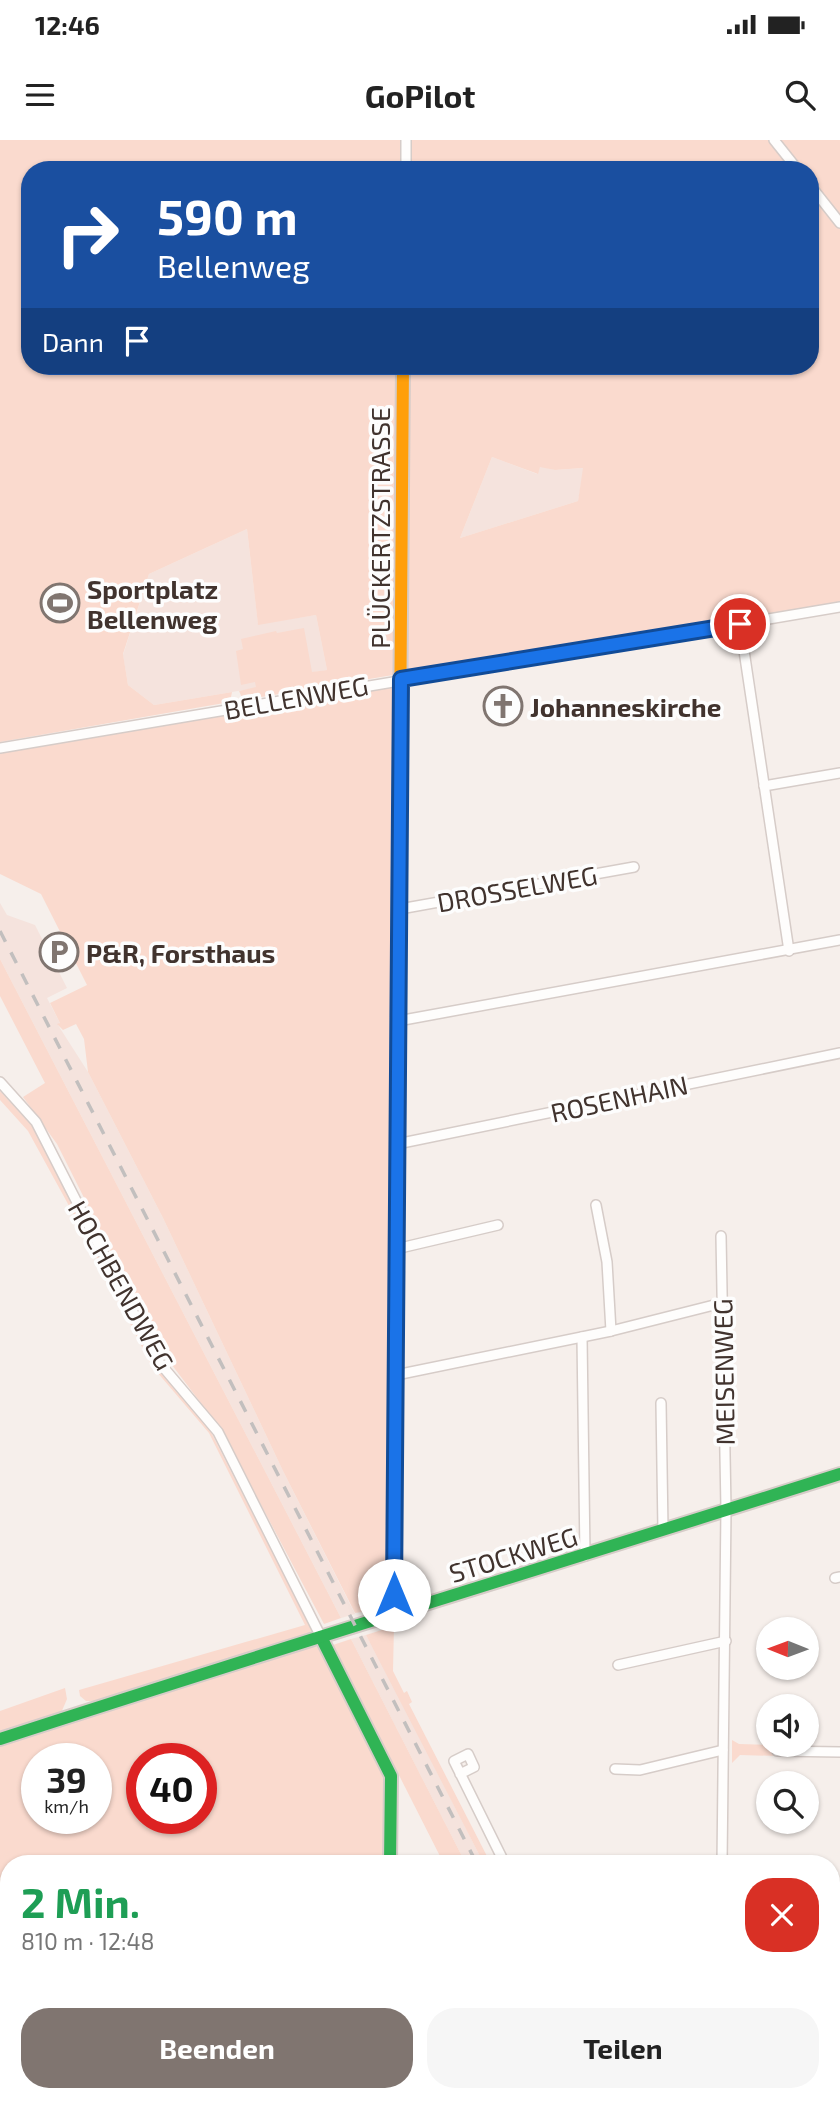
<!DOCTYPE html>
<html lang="de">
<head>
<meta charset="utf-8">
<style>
  body { margin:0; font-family:"Exo 2",sans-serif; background:#f6f6f6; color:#222; height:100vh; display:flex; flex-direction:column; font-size:26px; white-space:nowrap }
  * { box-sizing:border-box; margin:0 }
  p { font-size:23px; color:#767676 }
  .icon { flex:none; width:38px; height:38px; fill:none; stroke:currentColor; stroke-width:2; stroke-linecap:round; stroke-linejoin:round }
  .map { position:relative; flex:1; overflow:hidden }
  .drawer { position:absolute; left:0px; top:1715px; width:840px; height:247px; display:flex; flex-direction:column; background:#fff; border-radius:28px 28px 0 0; box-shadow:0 2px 5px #0004 }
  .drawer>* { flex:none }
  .guide { position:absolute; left:21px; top:21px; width:798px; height:214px; border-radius:28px; box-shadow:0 2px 5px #0004; background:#1a4fa0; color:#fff; overflow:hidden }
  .needle { width:46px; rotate:271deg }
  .controls { position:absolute; left:756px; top:1477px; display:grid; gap:14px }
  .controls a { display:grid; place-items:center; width:63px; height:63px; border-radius:50%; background:#fff; box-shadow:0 2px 5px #0004; font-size:35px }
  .speed { position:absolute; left:21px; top:1603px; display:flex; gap:14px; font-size:35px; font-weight:700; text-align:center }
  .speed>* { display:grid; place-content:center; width:91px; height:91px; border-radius:50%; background:#fff; box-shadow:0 2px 5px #0004; line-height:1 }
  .speed small { font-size:18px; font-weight:400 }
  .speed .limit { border:10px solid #d22; background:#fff; color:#111 }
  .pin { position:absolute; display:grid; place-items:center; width:60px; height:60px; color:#fff; margin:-30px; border:4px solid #fff; border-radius:50%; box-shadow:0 2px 7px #0007 }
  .me { position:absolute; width:77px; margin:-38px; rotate:0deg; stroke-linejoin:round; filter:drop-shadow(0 0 5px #0008) }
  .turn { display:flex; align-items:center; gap:24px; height:147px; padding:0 21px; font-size:32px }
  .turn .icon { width:91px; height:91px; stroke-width:2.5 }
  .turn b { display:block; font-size:49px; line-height:60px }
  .then { display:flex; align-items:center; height:66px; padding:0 21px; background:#0003; gap:14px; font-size:26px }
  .round { display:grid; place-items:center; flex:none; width:74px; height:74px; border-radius:28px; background:#f6f6f6 }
  .head { display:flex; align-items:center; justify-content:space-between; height:119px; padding:0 21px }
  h1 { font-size:42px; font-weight:700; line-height:52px; color:#1e9e55 }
  .action { display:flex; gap:14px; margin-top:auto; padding:14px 21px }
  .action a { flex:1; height:80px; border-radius:28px; background:#807570; color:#fff; font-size:28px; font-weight:700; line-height:80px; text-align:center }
  .action a+a { background:#f6f6f6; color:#222 }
  .status { display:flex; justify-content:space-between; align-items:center; height:49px; padding:0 35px; background:#fff; direction:ltr }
  .status svg { height:19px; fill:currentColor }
  header { display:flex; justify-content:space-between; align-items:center; height:91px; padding:0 21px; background:#fff; font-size:32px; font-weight:700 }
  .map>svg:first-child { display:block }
  .built { fill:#f5e3dd }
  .green { fill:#fadace; fill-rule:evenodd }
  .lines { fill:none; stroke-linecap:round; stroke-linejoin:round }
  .street-casing { stroke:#d6ccc8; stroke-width:12 }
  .fast-casing { stroke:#d6ccc8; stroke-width:16 }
  .slow-casing { stroke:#d6ccc8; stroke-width:16 }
  .street { stroke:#fefdfc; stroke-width:9 }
  .fast { stroke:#30b455; stroke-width:12 }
  .slow { stroke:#ff9f0a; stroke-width:12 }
  .rail { stroke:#c2bfbe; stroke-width:3.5; stroke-dasharray:12 12; stroke-linecap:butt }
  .route-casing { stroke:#114b97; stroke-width:18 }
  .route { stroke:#1a73e8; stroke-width:12 }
  .labels { text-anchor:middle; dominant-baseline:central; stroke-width:7; stroke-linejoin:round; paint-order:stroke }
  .street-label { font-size:26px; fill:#41332e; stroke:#fdfdfd }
  .poi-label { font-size:26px; font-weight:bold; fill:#41332e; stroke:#fdfdfd; text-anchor:start }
</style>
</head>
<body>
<div class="status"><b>12:46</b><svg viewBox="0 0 49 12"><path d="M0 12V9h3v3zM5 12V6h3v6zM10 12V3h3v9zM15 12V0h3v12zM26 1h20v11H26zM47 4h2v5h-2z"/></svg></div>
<header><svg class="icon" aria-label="menu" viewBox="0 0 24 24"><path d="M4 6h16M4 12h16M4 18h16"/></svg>GoPilot<svg class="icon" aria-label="search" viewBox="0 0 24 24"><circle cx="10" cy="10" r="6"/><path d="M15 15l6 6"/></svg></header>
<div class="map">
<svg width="840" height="1961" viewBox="0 0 840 1961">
  <rect width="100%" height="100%" fill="#f6efeb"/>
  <!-- built -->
  <g class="built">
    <polygon points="492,317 537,334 540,326 555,330 584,328 578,361 460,398"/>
    <polygon points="247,389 258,484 316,475 327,530 256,542 256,548 154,565 128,545 123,515 149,434"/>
    <polygon points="0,763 7,775 35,785 66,846 67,848 47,858 60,883 58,885 88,932 163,1078 283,1331 355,1474 341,1478 0,819"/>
    <polygon points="366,1495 380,1520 484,1724 466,1724 351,1499"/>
  </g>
  <!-- green -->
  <g class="green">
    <polygon points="0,0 402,0 402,30 30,30 30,226 399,226 396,523 393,535 243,560 239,551 256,547 255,542 241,545 236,511 243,509 241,499 276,491 277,493 304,488 312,532 327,530 316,475 258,485 247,389 149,434 123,514 128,545 154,565 232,552 230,562 0,602"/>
    <polygon points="411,0 769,0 793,30 411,30"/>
    <polygon points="780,0 840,0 840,75 810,38 810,30 804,30"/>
    <path d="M810 51 840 89V462L416 534 410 532 406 526 409 226H810ZM492 317 538 334 540 327 555 330 583 328 578 361 460 398Z"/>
    <polygon points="393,547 386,1464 364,1474 362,1472 355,1473 283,1331 163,1078 88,932 84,899 76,884 63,890 57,884 60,883 50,863 87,845 41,754 0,734 0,613"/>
    <polygon points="0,819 341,1478 324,1484 222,1291 172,1225 150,1189 57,1004 23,957 45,943 0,856"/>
    <polygon points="0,951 34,988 155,1224 211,1292 312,1490 306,1496 99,1561 86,1561 80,1556 79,1550 305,1485 209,1293 151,1225 91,1106 28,991 0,960"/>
    <polygon points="394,1486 393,1531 404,1553 407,1551 412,1562 409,1564 491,1724 484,1724 366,1495"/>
    <polygon points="351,1499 466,1724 444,1724 333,1505"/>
    <path d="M310 1505 321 1508 384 1632 383 1724H9V1953H380V1961H0V1603ZM37 1619H96V1678H37ZM142 1619H201V1678H142Z"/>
    <polygon points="65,1548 67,1559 61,1573 0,1592 0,1571"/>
    <polygon points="732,1600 739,1604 779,1605 778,1616 740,1615 732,1623"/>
    <polygon points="621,1953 813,1953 799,1961 625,1961"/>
  </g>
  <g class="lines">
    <defs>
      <g id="street">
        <polyline points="774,0 798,30"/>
        <polyline points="406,30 406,0"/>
        <polyline points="810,45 840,83"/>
        <polyline points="740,484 789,811"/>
        <polyline points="0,608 840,467"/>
        <polyline points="764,646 840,633"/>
        <polyline points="400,769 634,727"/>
        <polyline points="398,881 840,800"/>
        <polyline points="0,942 36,982 158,1221 218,1292 321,1497"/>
        <polyline points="397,1004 840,913"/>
        <polyline points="596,1065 607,1122 611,1191"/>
        <polyline points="721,1096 726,1369 722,1724"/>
        <polyline points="396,1109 498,1085"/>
        <polyline points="582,1197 585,1416"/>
        <polyline points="396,1235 611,1191 722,1163"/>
        <polyline points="661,1263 663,1390"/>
        <polyline points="835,1438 840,1437"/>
        <polyline points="618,1525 726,1501"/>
        <polyline points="777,1611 840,1612"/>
        <polyline points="615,1629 640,1630 723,1610"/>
        <polyline points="460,1634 474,1627 468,1614 454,1621 505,1724"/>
        <polyline points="831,1764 840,1758"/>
        <polyline points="522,1961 542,1953"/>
      </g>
      <g id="fast">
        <polyline points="397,1474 394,1455 399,716"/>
        <polyline points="321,1497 391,1636 390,1724"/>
        <path d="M0 1599C279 1508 560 1423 840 1334"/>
        <polyline points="388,1953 388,1961"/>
      </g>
      <polyline id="slow" points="399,716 403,226"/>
    </defs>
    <!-- street casing -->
    <use href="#street" class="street-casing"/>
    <!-- fast casing -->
    <use href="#fast" class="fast-casing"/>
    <!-- slow casing -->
    <use href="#slow" class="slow-casing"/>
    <!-- street -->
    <use href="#street" class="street"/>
    <!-- fast -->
    <use href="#fast" class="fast"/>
    <!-- slow -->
    <use href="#slow" class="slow"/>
    <!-- rail -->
    <g class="rail">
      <polyline points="0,791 477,1724"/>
      <polyline points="587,1953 591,1961"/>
    </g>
  </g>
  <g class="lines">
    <defs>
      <polyline id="route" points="394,1455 401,539 740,484"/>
    </defs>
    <!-- route casing -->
    <use href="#route" class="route-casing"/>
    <!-- route -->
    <use href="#route" class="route"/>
  </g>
  <!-- icons -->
  <defs>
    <symbol id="stadium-ring" viewBox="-11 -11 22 22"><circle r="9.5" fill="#fdfdfd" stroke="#807570" stroke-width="1.5"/><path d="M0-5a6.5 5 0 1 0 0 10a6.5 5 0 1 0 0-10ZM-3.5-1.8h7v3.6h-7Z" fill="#807570"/></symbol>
    <symbol id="church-ring" viewBox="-11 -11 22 22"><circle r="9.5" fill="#fdfdfd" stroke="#807570" stroke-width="1.5"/><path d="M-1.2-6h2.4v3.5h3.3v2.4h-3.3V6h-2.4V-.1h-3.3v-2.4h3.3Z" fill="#807570"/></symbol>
    <symbol id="parking-ring" viewBox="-11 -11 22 22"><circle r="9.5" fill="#fdfdfd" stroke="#807570" stroke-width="1.5"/><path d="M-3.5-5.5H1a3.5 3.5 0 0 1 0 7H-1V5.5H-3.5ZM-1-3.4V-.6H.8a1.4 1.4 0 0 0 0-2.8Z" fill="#807570"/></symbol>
  </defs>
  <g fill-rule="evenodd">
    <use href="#stadium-ring" x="38" y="441" width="44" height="44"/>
    <use href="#church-ring" x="481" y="544" width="44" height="44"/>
    <use href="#parking-ring" x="37" y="790" width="44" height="44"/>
  </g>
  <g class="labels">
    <!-- street labels -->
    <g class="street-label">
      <text transform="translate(379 388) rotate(-90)">PLÜCKERTZSTRASSE</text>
      <text transform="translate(296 557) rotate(-10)">BELLENWEG</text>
      <text transform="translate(517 748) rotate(-10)">DROSSELWEG</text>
      <text transform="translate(619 958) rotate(-12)">ROSENHAIN</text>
      <text transform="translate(122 1145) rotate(61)">HOCHBENDWEG</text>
      <text transform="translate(723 1232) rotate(-91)">MEISENWEG</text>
      <text transform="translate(513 1414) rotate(-17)">STOCKWEG</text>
    </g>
    <!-- poi labels -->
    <g class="poi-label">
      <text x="87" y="448">Sportplatz<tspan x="87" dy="30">Bellenweg</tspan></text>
      <text x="530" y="566">Johanneskirche</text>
      <text x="86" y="812">P&amp;R, Forsthaus</text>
    </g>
  </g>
</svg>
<div class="controls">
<a><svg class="needle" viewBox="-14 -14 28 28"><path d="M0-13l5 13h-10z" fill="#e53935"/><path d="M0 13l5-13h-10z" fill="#767676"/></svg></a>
<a><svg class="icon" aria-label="sound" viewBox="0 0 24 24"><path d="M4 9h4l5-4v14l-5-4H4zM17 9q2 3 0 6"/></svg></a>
<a><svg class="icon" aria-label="search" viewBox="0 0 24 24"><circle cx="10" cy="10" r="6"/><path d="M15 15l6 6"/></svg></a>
</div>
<div class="speed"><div>39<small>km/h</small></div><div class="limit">40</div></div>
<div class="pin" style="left:740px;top:484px;background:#d93025"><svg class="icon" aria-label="arrive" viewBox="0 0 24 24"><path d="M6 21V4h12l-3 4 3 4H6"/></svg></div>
<svg class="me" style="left:394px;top:1455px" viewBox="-20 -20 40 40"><circle r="19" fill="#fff"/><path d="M0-13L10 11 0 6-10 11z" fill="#1a73e8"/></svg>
<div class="guide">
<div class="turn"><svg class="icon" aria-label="right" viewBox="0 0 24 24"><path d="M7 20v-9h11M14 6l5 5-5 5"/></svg><div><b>590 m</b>Bellenweg</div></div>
<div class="then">Dann<svg class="icon" aria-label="arrive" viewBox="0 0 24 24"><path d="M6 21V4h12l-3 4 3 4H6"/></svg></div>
</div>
<section class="drawer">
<div class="head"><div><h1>2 Min.</h1><p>810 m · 12:48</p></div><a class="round" style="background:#d93025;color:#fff"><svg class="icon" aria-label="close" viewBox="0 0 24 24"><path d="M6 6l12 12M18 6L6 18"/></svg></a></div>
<div class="action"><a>Beenden</a><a>Teilen</a></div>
</section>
</div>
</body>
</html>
